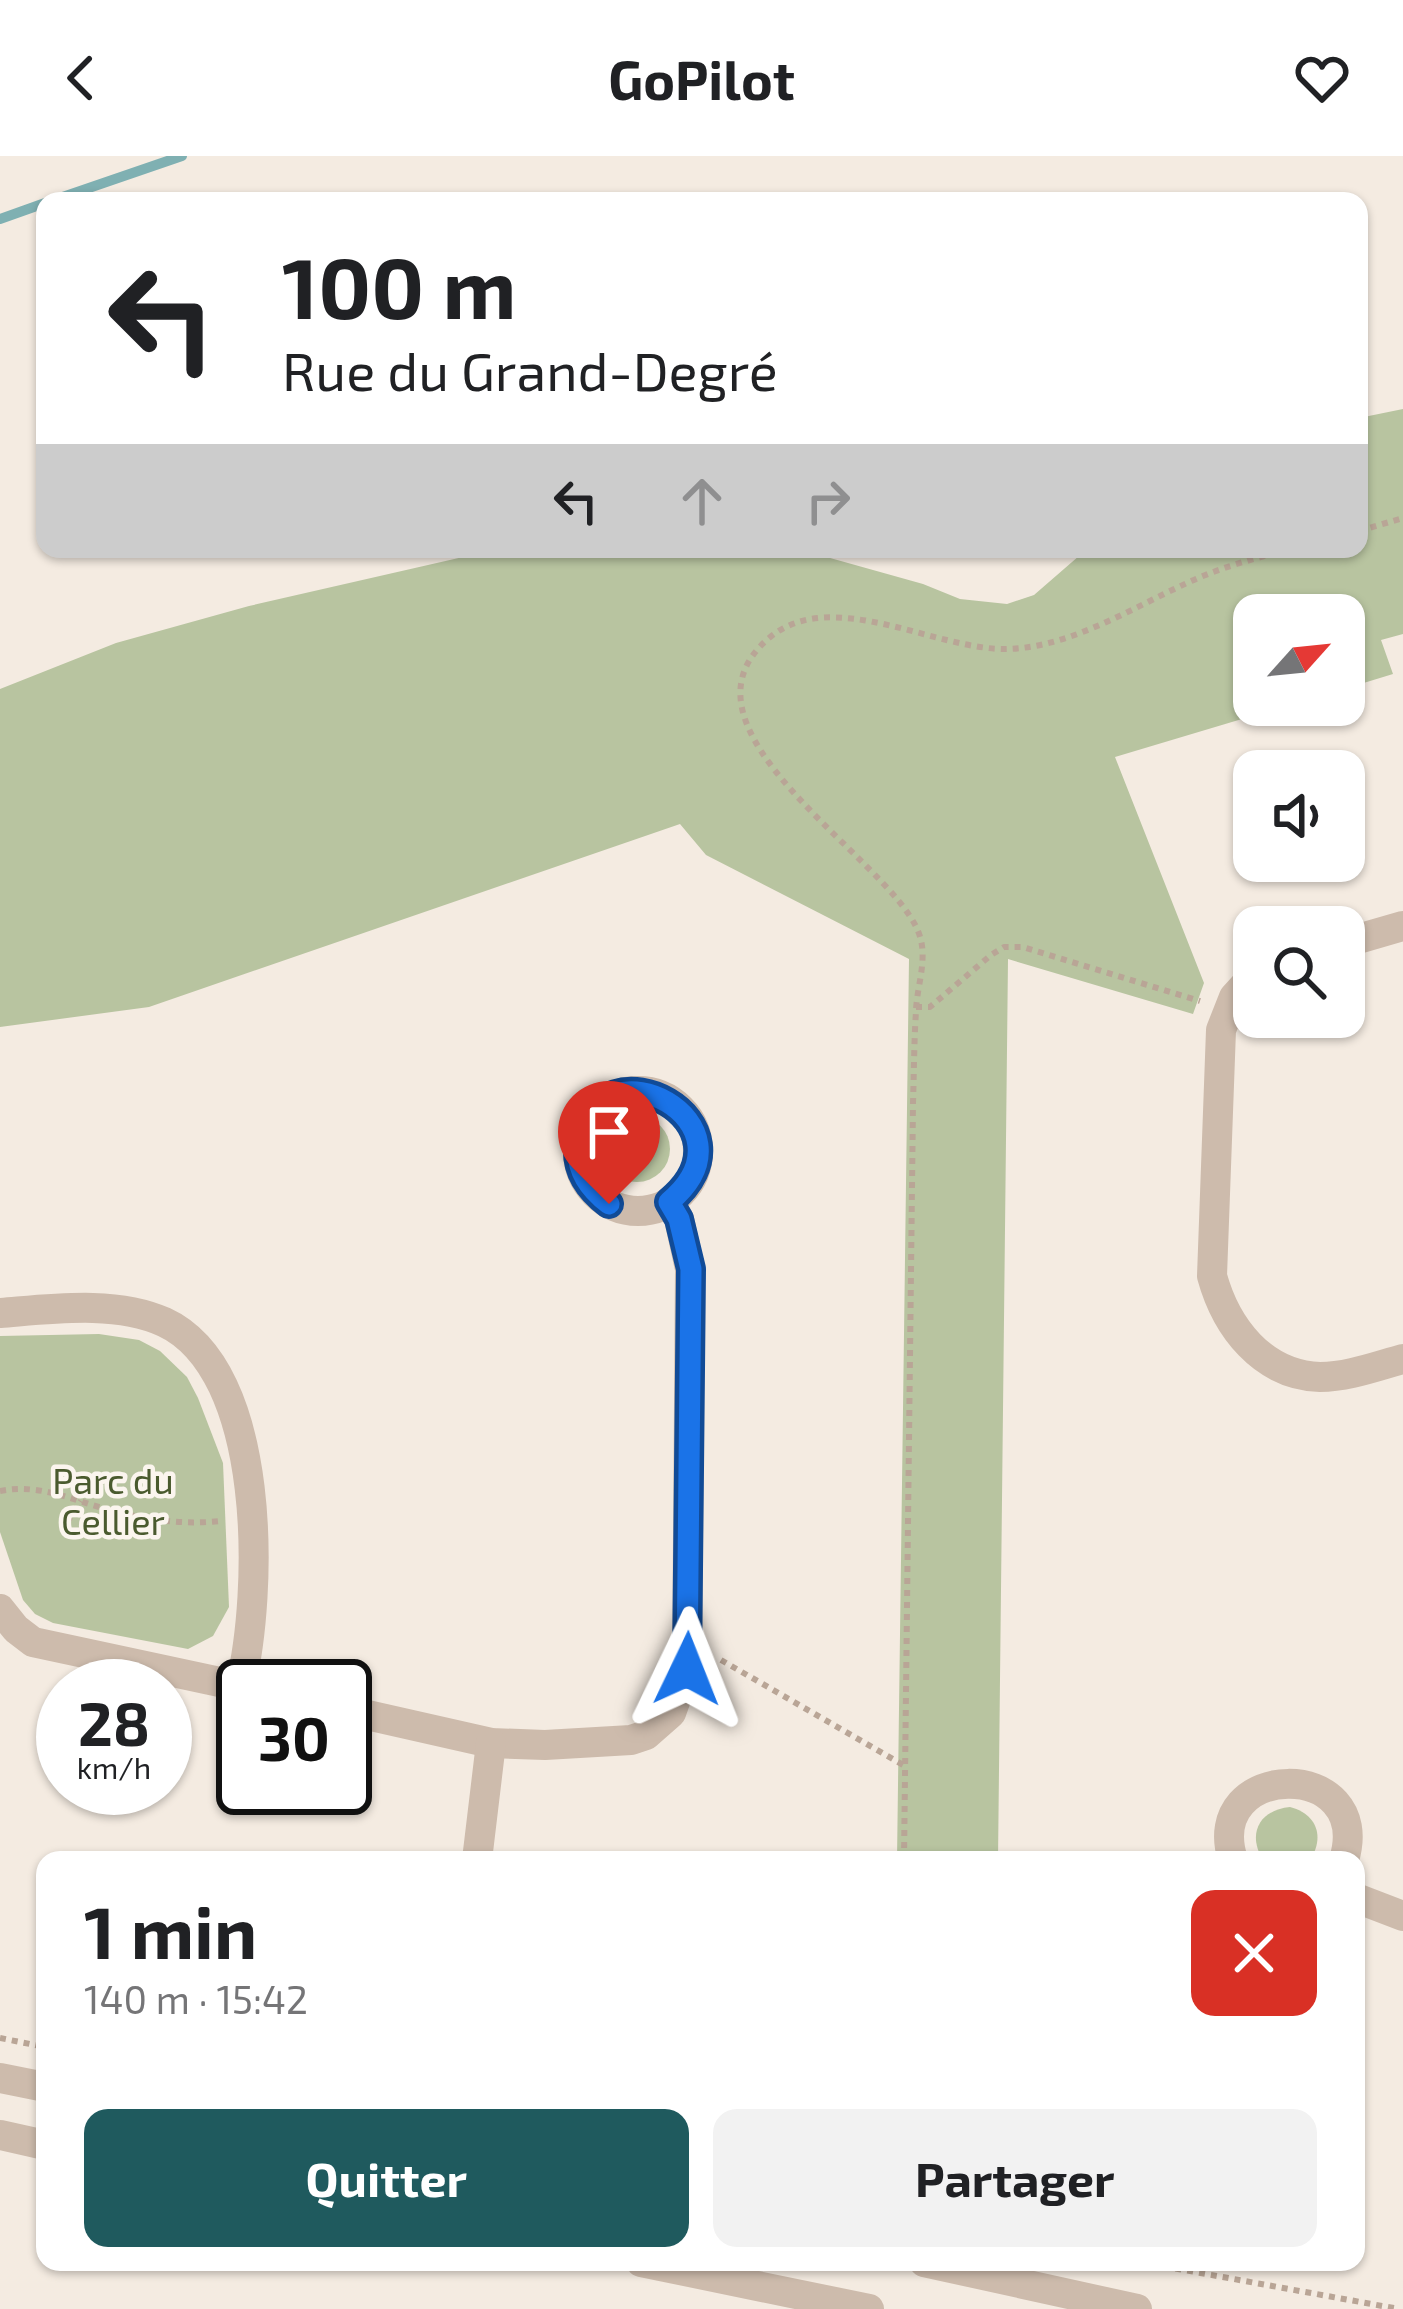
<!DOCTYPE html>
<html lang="fr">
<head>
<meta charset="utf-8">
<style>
  body { margin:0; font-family:"Exo 2",sans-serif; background:#f2f2f2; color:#202124; height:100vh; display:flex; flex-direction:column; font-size:45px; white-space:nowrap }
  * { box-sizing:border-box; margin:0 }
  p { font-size:39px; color:#757577 }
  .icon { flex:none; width:66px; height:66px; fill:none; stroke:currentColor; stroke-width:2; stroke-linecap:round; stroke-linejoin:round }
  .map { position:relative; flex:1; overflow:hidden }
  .panel { position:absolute; left:36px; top:1695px; width:1329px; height:420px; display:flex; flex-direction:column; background:#fff; border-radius:24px; box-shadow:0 3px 9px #0004 }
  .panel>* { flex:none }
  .banner { position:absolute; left:36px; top:36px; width:1332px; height:366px; border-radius:24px; box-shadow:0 3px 9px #0004; background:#fff; color:#202124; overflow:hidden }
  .needle { width:78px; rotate:63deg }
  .buttons { position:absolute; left:1233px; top:438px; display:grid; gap:24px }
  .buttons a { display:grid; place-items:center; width:132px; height:132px; border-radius:24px; background:#fff; box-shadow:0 3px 9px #0004; font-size:60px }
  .speed { position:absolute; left:36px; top:1503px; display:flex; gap:24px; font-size:60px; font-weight:700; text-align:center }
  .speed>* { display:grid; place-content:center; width:156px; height:156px; border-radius:50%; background:#fff; box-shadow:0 3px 9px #0004; line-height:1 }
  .speed small { font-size:30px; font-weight:400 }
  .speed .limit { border:6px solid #111; border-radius:18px; background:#fff; color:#111 }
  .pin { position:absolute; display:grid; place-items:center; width:102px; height:102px; color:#fff; margin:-123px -51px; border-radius:50% 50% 50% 0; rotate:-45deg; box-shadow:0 0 12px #0007 }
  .pin .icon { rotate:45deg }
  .me { position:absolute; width:132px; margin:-66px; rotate:2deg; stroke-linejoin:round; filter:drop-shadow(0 0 9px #0008) }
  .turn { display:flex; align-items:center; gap:42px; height:252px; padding:0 48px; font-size:54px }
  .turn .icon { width:156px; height:156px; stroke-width:2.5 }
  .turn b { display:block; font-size:84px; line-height:102px }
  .lanes { display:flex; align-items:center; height:114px; padding:0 48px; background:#0003; justify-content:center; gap:60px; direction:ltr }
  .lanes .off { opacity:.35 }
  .round { display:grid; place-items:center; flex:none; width:126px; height:126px; border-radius:24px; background:#f2f2f2 }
  .headline { display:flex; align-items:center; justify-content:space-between; height:204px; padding:0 48px }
  h1 { font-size:72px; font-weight:700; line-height:90px }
  .button { display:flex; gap:24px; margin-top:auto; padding:24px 48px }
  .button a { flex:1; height:138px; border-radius:24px; background:#1f5a5e; color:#fff; font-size:48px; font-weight:700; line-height:138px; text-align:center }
  .button a+a { background:#f2f2f2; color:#202124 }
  header { display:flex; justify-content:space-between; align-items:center; height:156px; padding:0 48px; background:#fff; font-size:54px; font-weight:700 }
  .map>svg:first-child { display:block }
  .green { fill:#b8c4a0 }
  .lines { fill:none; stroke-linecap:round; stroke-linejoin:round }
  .stream { stroke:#7fb0b2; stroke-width:10 }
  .path { stroke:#b9a596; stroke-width:6; stroke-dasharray:6 6; stroke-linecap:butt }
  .minor { stroke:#cdbbac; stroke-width:30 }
  .route-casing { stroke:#114b97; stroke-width:30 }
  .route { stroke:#1a73e8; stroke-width:21 }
  .labels { text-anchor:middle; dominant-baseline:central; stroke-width:9; stroke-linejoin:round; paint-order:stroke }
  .park-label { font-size:36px; fill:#4a5a2e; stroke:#fbf5ee }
</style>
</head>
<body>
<header><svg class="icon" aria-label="back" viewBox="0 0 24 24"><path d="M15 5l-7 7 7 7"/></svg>GoPilot<svg class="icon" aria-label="heart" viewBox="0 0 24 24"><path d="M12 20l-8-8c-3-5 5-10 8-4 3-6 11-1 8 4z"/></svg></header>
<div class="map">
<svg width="1403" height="2153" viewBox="0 0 1403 2153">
  <rect width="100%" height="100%" fill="#f4ebe1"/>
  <!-- green -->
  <g class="green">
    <polygon points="1403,253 1403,478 1381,484 1393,518 1344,533 1344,459 1254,459 1254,549 1289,549 1115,601 1204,827 1193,858 1008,803 998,1704 897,1704 909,803 706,699 680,668 149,851 0,871 0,533 116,487 249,450 498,393 798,393 923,428 960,443 1007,448 1034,439 1087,393 1359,393 1359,262"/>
    <circle cx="637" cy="993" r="33"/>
    <polygon points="99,1178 139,1184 160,1195 187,1221 198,1242 223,1307 229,1451 213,1480 188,1493 53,1467 35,1458 23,1444 0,1376 0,1180"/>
    <path d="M1290 1651C1317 1658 1325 1681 1310 1704H1263C1247 1678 1259 1654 1290 1651Z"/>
  </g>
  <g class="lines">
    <!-- stream -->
    <g class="stream">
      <polyline points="51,45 182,0"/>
      <polyline points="0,63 45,47"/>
    </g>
    <!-- path -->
    <g class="path">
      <polyline points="1359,375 1403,362"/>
      <polyline points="916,851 930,851 991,799 1004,791 1023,791 1200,845"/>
      <path d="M0 1335C41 1327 74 1345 113 1355 147 1364 185 1369 220 1365"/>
      <polyline points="67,1366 81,1345"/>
      <polyline points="721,1504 905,1610"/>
      <path d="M904 1704 913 947C914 916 914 886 916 855 917 828 929 801 918 775 887 700 662 573 769 482 832 429 936 495 1008 493 1071 491 1132 452 1187 427 1221 411 1256 402 1292 393"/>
      <polyline points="0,1882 45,1891"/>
      <polyline points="1140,2106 1399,2153"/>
    </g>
    <!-- minor -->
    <g class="minor">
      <polyline points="1344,787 1403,770"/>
      <path d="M1254 819 1234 841 1221 874 1212 1120C1226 1171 1262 1219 1320 1221 1348 1221 1377 1210 1403 1203"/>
      <circle cx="638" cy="995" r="60"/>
      <path d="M0 1157C51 1153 116 1144 164 1166 268 1214 263 1438 240 1531"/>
      <polyline points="0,1453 16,1473 33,1486 243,1531"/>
      <polyline points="345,1554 491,1587 545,1589 631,1584 646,1579 671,1557 687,1512 690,1113 679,1063 669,1046"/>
      <polyline points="477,1704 491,1587"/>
      <path d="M1233 1704C1201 1604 1375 1601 1344 1704"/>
      <polyline points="1356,1742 1403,1760"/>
      <polyline points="0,1922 45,1931"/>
      <polyline points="0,1979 45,1989"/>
      <polyline points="641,2106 869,2153"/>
      <polyline points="924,2106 1137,2153"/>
    </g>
  </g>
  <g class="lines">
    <defs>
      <path id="route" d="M609 1048C588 1032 574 1012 579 984 599 879 764 967 669 1046L679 1063 691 1113 687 1513"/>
    </defs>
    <!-- route casing -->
    <use href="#route" class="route-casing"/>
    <!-- route -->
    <use href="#route" class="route"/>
  </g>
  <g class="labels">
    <!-- park labels -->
    <g class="park-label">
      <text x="113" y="1323">Parc du<tspan x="113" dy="41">Cellier</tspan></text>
    </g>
  </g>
</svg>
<div class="buttons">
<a><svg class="needle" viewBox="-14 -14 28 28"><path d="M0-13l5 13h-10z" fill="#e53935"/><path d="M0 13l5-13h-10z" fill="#757577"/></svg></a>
<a><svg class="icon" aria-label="sound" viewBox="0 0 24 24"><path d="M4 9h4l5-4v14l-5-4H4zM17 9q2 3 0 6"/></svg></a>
<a><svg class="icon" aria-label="search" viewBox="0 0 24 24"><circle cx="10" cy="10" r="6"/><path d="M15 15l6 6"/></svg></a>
</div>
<div class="speed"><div>28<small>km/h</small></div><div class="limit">30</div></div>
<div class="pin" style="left:609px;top:1048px;background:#d93025"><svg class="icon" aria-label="arrive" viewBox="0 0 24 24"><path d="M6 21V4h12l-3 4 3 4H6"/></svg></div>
<svg class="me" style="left:687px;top:1513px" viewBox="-20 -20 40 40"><path d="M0-17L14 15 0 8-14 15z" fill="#1a73e8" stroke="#fff" stroke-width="4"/></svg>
<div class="banner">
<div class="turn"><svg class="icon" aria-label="left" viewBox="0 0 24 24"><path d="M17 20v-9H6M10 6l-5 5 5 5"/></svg><div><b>100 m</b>Rue du Grand-Degré</div></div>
<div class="lanes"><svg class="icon" aria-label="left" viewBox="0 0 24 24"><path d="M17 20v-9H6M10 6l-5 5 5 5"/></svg><svg class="icon off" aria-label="ahead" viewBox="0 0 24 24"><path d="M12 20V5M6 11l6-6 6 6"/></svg><svg class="icon off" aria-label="right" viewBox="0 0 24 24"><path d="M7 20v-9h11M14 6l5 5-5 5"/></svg></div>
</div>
<section class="panel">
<div class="headline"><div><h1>1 min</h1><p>140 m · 15:42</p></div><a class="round" style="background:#d93025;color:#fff"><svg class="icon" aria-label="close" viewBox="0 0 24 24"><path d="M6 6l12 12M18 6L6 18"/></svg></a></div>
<div class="button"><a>Quitter</a><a>Partager</a></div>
</section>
</div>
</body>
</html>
